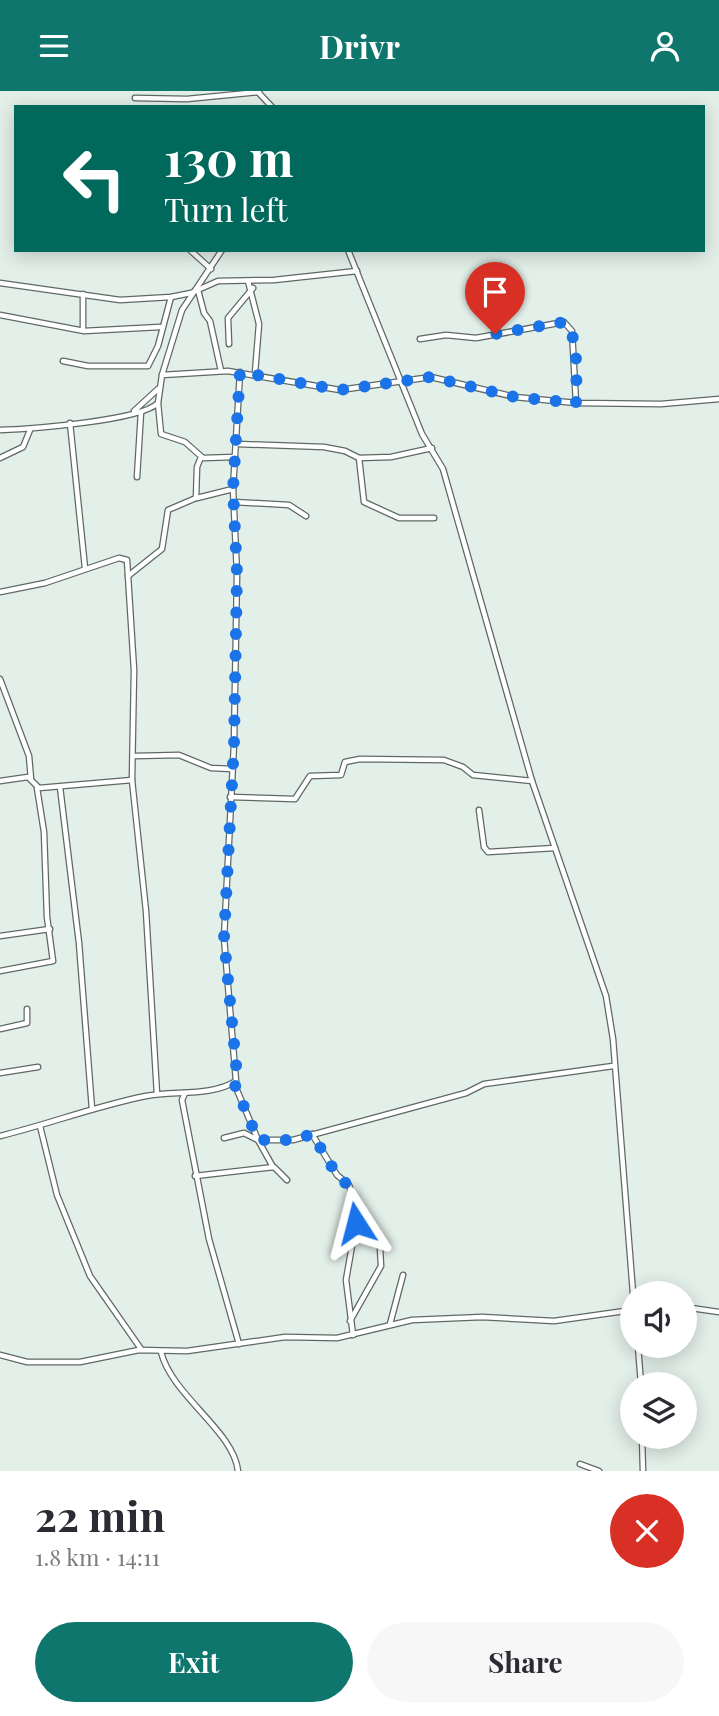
<!DOCTYPE html>
<html lang="en">
<head>
<meta charset="utf-8">
<style>
  body { margin:0; font-family:"Playfair Display",serif; background:#f7f7f7; color:#2b2b33; height:100vh; display:flex; flex-direction:column; font-size:26px; white-space:nowrap }
  * { box-sizing:border-box; margin:0 }
  p { font-size:23px; color:#7c7c81 }
  .icon { flex:none; width:38px; height:38px; fill:none; stroke:currentColor; stroke-width:2; stroke-linecap:round; stroke-linejoin:round }
  .map { position:relative; height:1380px; overflow:hidden }
  .side { display:flex; flex-direction:column; background:#fff; flex:1 }
  .side>* { flex:none }
  .hud { position:absolute; left:14px; top:14px; width:691px; height:147px; border-radius:0px; box-shadow:0 4px 18px #0003; background:#00695c; color:#fff; overflow:hidden }
  .buttons { position:absolute; left:620px; top:1190px; display:grid; gap:14px }
  .buttons a { display:grid; place-items:center; width:77px; height:77px; border-radius:50%; background:#fff; box-shadow:0 4px 18px #0003; font-size:35px }
  .pin { position:absolute; display:grid; place-items:center; width:60px; height:60px; color:#fff; margin:-72px -30px; border-radius:50% 50% 50% 0; rotate:-45deg; box-shadow:0 0 7px #0007 }
  .pin .icon { rotate:45deg }
  .me { position:absolute; width:77px; margin:-38px; rotate:351deg; stroke-linejoin:round; filter:drop-shadow(0 0 5px #0008) }
  .turn { display:flex; align-items:center; gap:24px; height:147px; padding:0 35px; font-size:32px }
  .turn .icon { width:91px; height:91px; stroke-width:2.5 }
  .turn b { display:block; font-size:49px; line-height:60px }
  .round { display:grid; place-items:center; flex:none; width:74px; height:74px; border-radius:37px; background:#f7f7f7 }
  .headline { display:flex; align-items:center; justify-content:space-between; height:119px; padding:0 35px }
  h1 { font-size:42px; font-weight:700; line-height:52px }
  .action { display:flex; gap:14px; margin-top:auto; padding:14px 35px }
  .action a { flex:1; height:80px; border-radius:42px; background:#0f766e; color:#fff; font-size:28px; font-weight:700; line-height:80px; text-align:center }
  .action a+a { background:#f7f7f7; color:#2b2b33 }
  header { display:flex; justify-content:space-between; align-items:center; height:91px; padding:0 35px; background:#0f766e; color:#fff; font-size:32px; font-weight:700 }
  .map>svg:first-child { display:block }
  .lines { fill:none; stroke-linecap:round; stroke-linejoin:round }
  .minor-casing { stroke:#5f6964; stroke-width:7 }
  .minor { stroke:#fff; stroke-width:4.5 }
  .route { stroke:#1a73e8; stroke-width:12; stroke-dasharray:0 21.6 }
</style>
</head>
<body>
<header><svg class="icon" aria-label="menu" viewBox="0 0 24 24"><path d="M4 6h16M4 12h16M4 18h16"/></svg>Drivr<svg class="icon" aria-label="person" viewBox="0 0 24 24"><circle cx="12" cy="8" r="4"/><path d="M4 21q1-7 8-7t8 7"/></svg></header>
<div class="map">
<svg width="719" height="1380" viewBox="0 0 719 1380">
  <rect width="100%" height="100%" fill="#e3efe9"/>
  <g class="lines">
    <defs>
      <g id="minor">
        <polyline points="258,1 272,16"/>
        <polyline points="135,7 187,8 259,1"/>
        <polyline points="190,159 211,178"/>
        <polyline points="348,159 422,343 443,378 532,690 606,905 613,948 633,1202"/>
        <polyline points="248,190 259,233 255,282"/>
        <polyline points="0,192 120,209 171,206 191,202 218,190 274,189 357,180"/>
        <polyline points="198,199 204,222 210,230 221,280"/>
        <polyline points="0,224 84,240 160,236"/>
        <polyline points="83,239 83,203"/>
        <polyline points="420,248 446,244 476,247 564,231 572,240 576,312"/>
        <polyline points="229,253 228,227 253,197"/>
        <polyline points="63,270 88,275 148,275 158,255 171,206"/>
        <polyline points="162,284 182,219 222,159"/>
        <polyline points="158,312 161,343 185,351 203,367 235,366"/>
        <polyline points="134,320 158,298"/>
        <polyline points="70,332 85,477"/>
        <path d="M0 339C29 338 140 330 158 312L162 284 228 280 340 299 431 286 515 306 576 312 661 313 719 308"/>
        <polyline points="238,353 324,356 345,360 359,367 391,366 432,357"/>
        <polyline points="0,367 23,356 30,339"/>
        <polyline points="359,367 364,411 399,427 434,427"/>
        <polyline points="137,386 141,321"/>
        <polyline points="197,407 233,398"/>
        <polyline points="234,411 289,414 306,425"/>
        <polyline points="128,485 162,458 168,419 196,407 197,376 201,366"/>
        <polyline points="0,501 45,492 119,467 127,469 134,579 132,689 146,820 157,1003"/>
        <polyline points="0,588 29,665 31,688"/>
        <polyline points="135,665 179,664 211,677 232,678"/>
        <polyline points="0,690 28,686 39,697 132,689"/>
        <polyline points="60,696 79,852 92,1018"/>
        <polyline points="230,706 295,708 310,685 341,684 345,671 360,668 444,669 463,676 473,684 532,690"/>
        <polyline points="479,719 484,756 488,761 555,757"/>
        <polyline points="0,845 50,838"/>
        <polyline points="0,880 53,870 47,826 44,741 37,697"/>
        <polyline points="0,938 27,932 27,918"/>
        <polyline points="0,982 38,976"/>
        <polyline points="234,992 258,1049 273,1076"/>
        <polyline points="185,1002 182,1009 209,1148 239,1253"/>
        <polyline points="40,1035 57,1104 90,1185 141,1258"/>
        <polyline points="312,1043 337,1084 349,1094 353,1106 356,1132 346,1189 353,1244"/>
        <path d="M0 1045C49 1033 96 1015 146 1005 173 999 211 1006 236 990L224 847 234 653 237 482 233 398 240 281"/>
        <polyline points="224,1047 244,1042 258,1049 293,1049 466,1002 484,993 613,975"/>
        <polyline points="195,1085 274,1076 287,1089"/>
        <polyline points="684,1216 719,1221"/>
        <polyline points="350,1230 381,1175 380,1157"/>
        <polyline points="390,1233 403,1184"/>
        <polyline points="638,1255 641,1293"/>
        <path d="M161 1261C172 1305 234 1340 238 1380"/>
        <polyline points="0,1264 27,1271 80,1271 139,1259 187,1260 285,1246 337,1247 412,1229 482,1226 554,1230 632,1219"/>
        <polyline points="642,1346 643,1380"/>
        <polyline points="580,1373 599,1380"/>
      </g>
    </defs>
    <!-- minor casing -->
    <use href="#minor" class="minor-casing"/>
    <!-- minor -->
    <use href="#minor" class="minor"/>
  </g>
  <g class="lines">
    <!-- route -->
    <path class="route" d="M356 1132 351 1097 337 1084 312 1043 293 1049H258L234 992 237 984 224 847 234 653 237 482 233 398 240 281 340 299 431 286 515 306 576 312C576 292 580 243 564 231L495 243"/>
  </g>
</svg>
<div class="buttons">
<a><svg class="icon" aria-label="sound" viewBox="0 0 24 24"><path d="M4 9h4l5-4v14l-5-4H4zM17 9q2 3 0 6"/></svg></a>
<a><svg class="icon" aria-label="layers" viewBox="0 0 24 24"><path d="M12 4l9 5-9 5-9-5zM3 14l9 5 9-5"/></svg></a>
</div>
<div class="pin" style="left:495px;top:243px;background:#d93025"><svg class="icon" aria-label="arrive" viewBox="0 0 24 24"><path d="M6 21V4h12l-3 4 3 4H6"/></svg></div>
<svg class="me" style="left:356px;top:1132px" viewBox="-20 -20 40 40"><path d="M0-17L14 15 0 8-14 15z" fill="#1a73e8" stroke="#fff" stroke-width="4"/></svg>
<div class="hud">
<div class="turn"><svg class="icon" aria-label="left" viewBox="0 0 24 24"><path d="M17 20v-9H6M10 6l-5 5 5 5"/></svg><div><b>130 m</b>Turn left</div></div>
</div>
</div>
<section class="side">
<div class="headline"><div><h1>22 min</h1><p>1.8 km · 14:11</p></div><a class="round" style="background:#d93025;color:#fff"><svg class="icon" aria-label="close" viewBox="0 0 24 24"><path d="M6 6l12 12M18 6L6 18"/></svg></a></div>
<div class="action"><a>Exit</a><a>Share</a></div>
</section>
</body>
</html>
